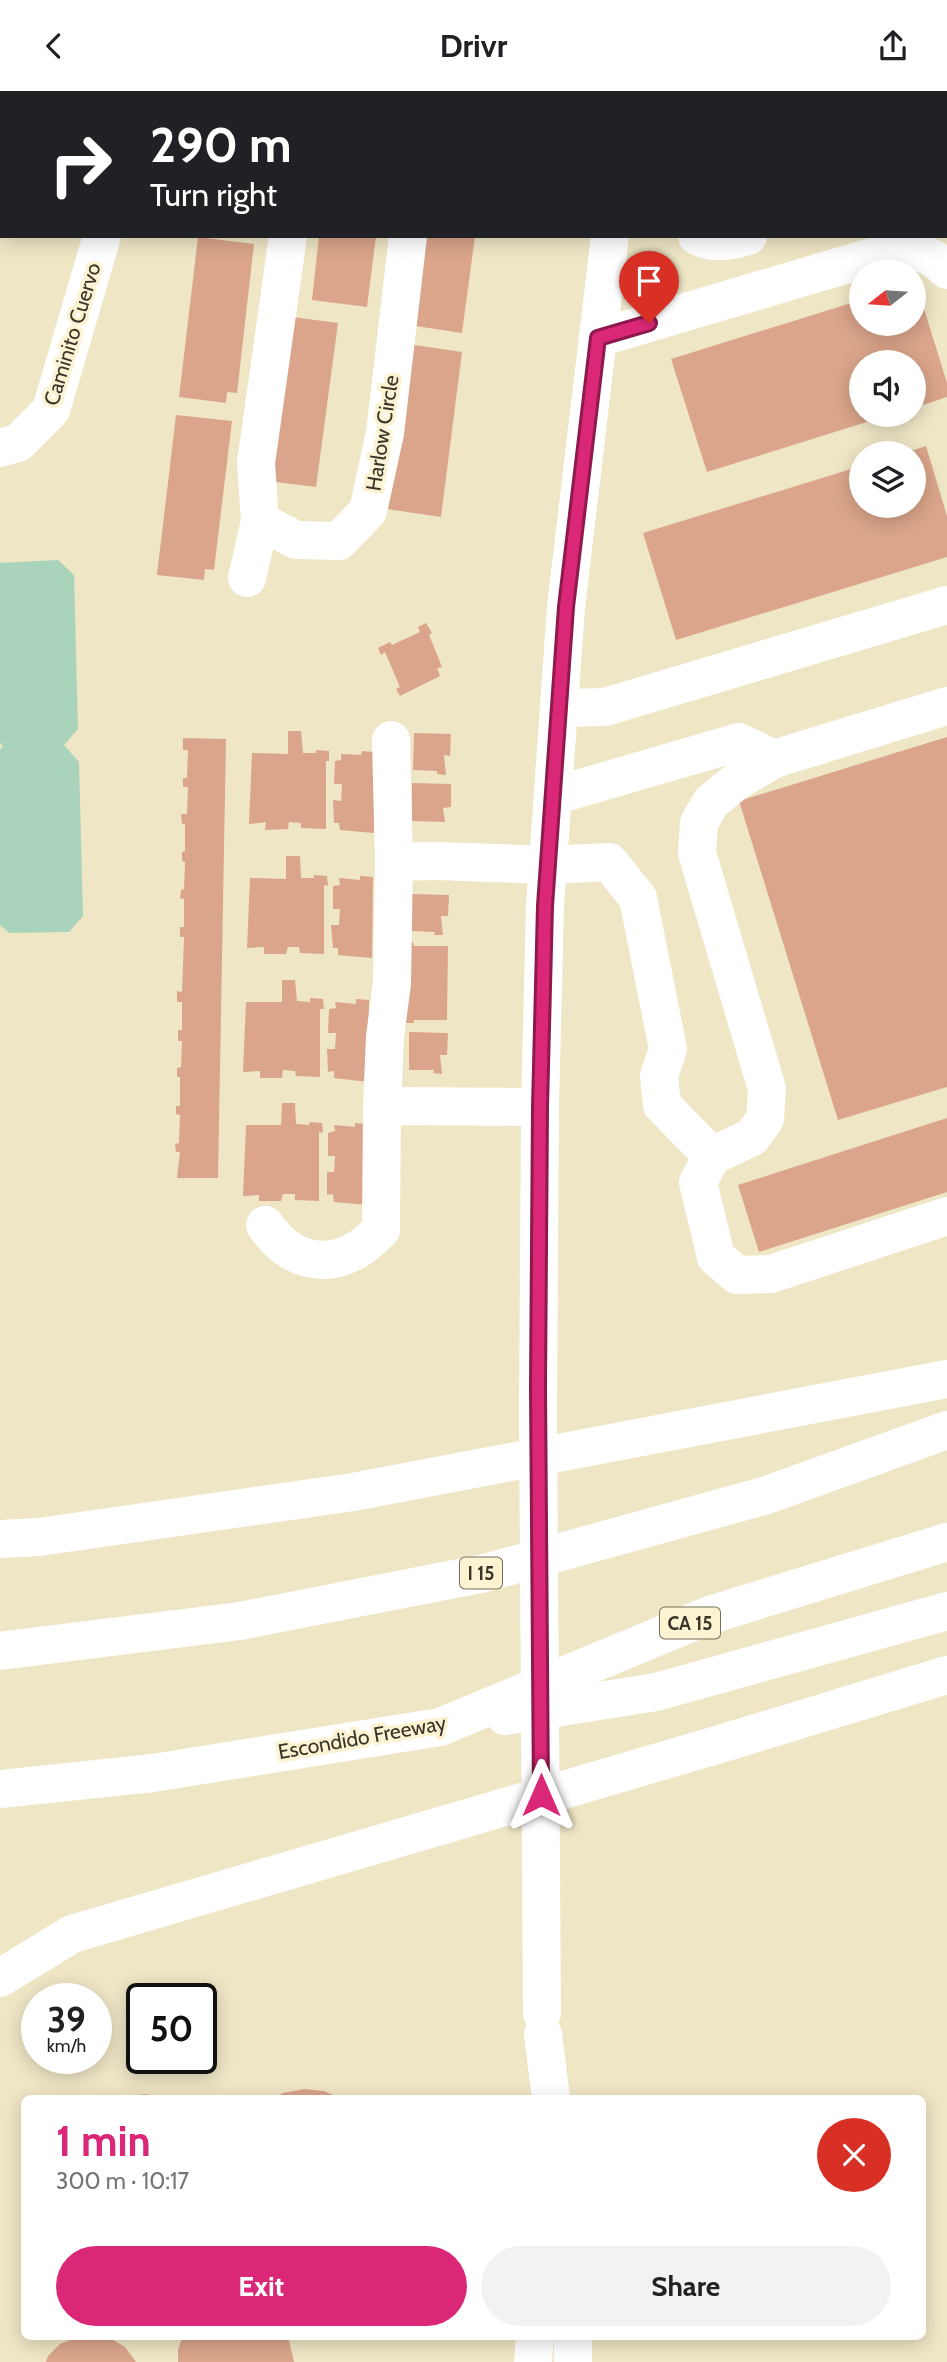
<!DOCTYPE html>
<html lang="en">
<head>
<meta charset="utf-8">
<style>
  body { margin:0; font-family:Cabin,sans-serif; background:#f2f2f2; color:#202124; height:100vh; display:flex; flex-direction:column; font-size:26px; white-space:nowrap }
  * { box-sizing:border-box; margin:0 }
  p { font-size:23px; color:#757577 }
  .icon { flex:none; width:38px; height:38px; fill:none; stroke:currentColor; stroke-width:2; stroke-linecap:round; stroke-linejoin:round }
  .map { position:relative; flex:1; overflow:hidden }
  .panel { position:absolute; left:21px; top:2004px; width:905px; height:245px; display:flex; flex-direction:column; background:#fff; border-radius:10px; box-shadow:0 4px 18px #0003 }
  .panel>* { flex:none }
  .hud { position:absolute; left:0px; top:0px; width:948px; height:147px; box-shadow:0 4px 18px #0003; background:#202124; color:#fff; overflow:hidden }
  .needle { width:46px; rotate:253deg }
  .fabs { position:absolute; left:849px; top:168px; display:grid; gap:14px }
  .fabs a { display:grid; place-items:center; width:77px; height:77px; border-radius:50%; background:#fff; box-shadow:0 4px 18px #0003; font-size:35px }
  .speed { position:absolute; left:21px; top:1892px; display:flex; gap:14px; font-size:35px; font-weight:700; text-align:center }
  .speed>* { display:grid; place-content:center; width:91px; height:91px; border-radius:50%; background:#fff; box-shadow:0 4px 18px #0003; line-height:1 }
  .speed small { font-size:18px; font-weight:400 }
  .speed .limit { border:4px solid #111; border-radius:10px; background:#fff; color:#111 }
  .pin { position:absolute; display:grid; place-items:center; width:60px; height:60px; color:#fff; margin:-72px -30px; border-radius:50% 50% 50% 0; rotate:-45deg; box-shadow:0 0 7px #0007 }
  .pin .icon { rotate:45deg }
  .me { position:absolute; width:77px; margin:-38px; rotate:0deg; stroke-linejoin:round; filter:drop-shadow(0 0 5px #0008) }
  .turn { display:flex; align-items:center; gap:24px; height:147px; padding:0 35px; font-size:32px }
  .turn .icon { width:91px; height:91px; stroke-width:2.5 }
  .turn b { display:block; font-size:49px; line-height:60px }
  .round { display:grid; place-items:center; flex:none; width:74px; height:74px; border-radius:37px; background:#f2f2f2 }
  .summary { display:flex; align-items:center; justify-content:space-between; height:119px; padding:0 35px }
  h1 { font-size:42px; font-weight:700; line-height:52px; color:#db2777 }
  .button { display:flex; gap:14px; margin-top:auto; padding:14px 35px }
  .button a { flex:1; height:80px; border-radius:42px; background:#db2777; color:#fff; font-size:28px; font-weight:700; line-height:80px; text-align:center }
  .button a+a { background:#f2f2f2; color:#202124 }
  header { display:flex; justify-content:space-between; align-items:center; height:91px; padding:0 35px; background:#fff; font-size:32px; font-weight:700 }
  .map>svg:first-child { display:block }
  .green { fill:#aad3bc }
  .building { fill:#daa58a }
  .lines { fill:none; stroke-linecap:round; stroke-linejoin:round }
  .minor { stroke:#fff; stroke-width:38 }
  .major { stroke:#fff; stroke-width:38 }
  .highway { stroke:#fff; stroke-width:38 }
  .route-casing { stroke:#8e194d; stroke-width:18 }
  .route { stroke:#db2777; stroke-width:12 }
  .labels { text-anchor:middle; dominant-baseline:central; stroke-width:7; stroke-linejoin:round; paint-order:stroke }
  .shield { fill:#fcf3d3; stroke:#746e5c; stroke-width:2 }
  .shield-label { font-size:19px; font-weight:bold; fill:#393529 }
  .street-label { font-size:21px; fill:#393529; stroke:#fcf3d3 }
</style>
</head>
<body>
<header><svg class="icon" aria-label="back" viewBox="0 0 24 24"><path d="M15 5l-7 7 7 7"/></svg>Drivr<svg class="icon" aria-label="share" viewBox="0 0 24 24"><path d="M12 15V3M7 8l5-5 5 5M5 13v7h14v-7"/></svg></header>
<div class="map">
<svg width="947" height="2271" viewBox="0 0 947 2271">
  <rect width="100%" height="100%" fill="#efe6c6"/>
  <!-- green -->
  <polygon class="green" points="58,469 74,484 78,638 64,654 79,671 83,825 69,841 9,842 0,834 0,659 3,655 0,652 0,472"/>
  <!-- building -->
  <g class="building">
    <polygon points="319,145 376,145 367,216 312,209"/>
    <polygon points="421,145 475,145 462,242 409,234"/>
    <polygon points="198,146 254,153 237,302 227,301 226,312 179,306"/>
    <polygon points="916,192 947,292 947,306 914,317 914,271 861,271 861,324 889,324 707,381 671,268 861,209 861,233 914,233 914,193"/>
    <polygon points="285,225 338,232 316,396 268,390"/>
    <polygon points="408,253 462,261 441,426 387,418"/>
    <polygon points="176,324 232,330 214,479 205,478 204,489 157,484"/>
    <polygon points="926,355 947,425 947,466 676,549 643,442 861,375 861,415 914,415 914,362 905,362"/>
    <polygon points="426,532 432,542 429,544 442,576 437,577 440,585 400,605 396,598 400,596 385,561 381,564 378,557 390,551 392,554 420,541 418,536"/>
    <polygon points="288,640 301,640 303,662 316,662 316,659 329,660 329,670 326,670 326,738 301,737 301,732 289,731 288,738 265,739 266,731 249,733 252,662 288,663"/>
    <polygon points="414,642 451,643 450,665 444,664 446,684 437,683 437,680 413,679"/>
    <polygon points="947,646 947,996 838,1029 739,710"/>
    <polygon points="183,647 226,648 218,1087 177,1087 180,1061 176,1061 175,1053 179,1052 180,1024 176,1023 176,1015 180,1015 180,986 177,986 177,977 181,976 182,950 178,950 178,939 182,939 182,911 177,911 177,900 182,901 184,846 180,846 180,836 184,836 184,808 180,807 181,799 184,798 185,771 182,770 182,761 185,760 185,733 182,733 181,723 187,723 188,696 183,696 183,687 187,687 188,659 183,659"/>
    <polygon points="362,660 374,661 374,742 340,739 339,732 334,732 333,709 341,710 342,693 334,693 335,670 341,669 341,663 361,664"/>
    <polygon points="412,692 451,693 451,716 443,717 445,731 412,730"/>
    <polygon points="286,765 300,765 301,787 314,787 314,784 327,785 328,795 324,794 324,863 300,862 299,856 288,856 286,863 264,863 264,856 247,857 250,787 286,788"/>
    <polygon points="360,785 373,786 372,867 338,864 338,857 333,857 331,834 339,834 340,818 333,818 333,795 340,794 339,787 360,789"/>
    <polygon points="411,803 449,804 448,825 441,825 443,844 434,844 435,841 410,840"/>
    <polygon points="413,851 414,855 448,855 447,929 414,929 414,932 405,932 407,852"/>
    <polygon points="282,889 295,889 297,910 310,911 310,907 323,908 324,918 320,918 320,986 296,985 295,980 283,979 282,987 260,987 260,980 243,981 246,911 282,911"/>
    <polygon points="356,908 369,909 368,991 334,987 334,980 328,981 327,958 335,958 336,942 328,942 329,918 336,917 335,911 356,913"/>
    <polygon points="409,941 448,942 447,964 440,964 442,983 433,982 434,979 409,979"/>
    <polygon points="282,1012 295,1012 296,1033 309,1034 310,1031 322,1032 323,1042 319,1041 319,1110 295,1109 295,1103 283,1103 281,1110 259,1110 259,1104 243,1105 246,1034 281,1034"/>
    <polygon points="947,1027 947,1101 759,1161 738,1094"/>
    <polygon points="355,1032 368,1033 368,1114 334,1111 333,1103 327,1104 327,1081 334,1081 335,1065 328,1065 328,1042 335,1040 334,1034 355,1036"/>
    <polygon points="304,1998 324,2000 340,2007 272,2007 283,2002"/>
    <polygon points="145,2003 162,2007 128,2007 133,2005"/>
    <polygon points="80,2245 110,2247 125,2256 136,2271 46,2271 48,2265 60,2253"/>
    <polygon points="183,2245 288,2245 294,2271 178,2271 178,2258"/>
  </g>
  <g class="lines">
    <!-- minor -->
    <g class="minor">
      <polyline points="143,2 144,0"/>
      <polyline points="308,2 308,0"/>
      <polyline points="426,2 426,0"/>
      <polyline points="288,145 256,372 260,430 296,449 339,450 368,420 385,342 408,145"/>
      <path d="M697 145C714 154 731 150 748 145"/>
      <path d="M598 247 899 158C920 160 932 164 947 179"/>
      <polyline points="0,357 18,352 51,319 102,145"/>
      <polyline points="247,487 260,430"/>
      <polyline points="947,615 774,668 737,690 711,711 699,732 697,762 767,998 765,1028 752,1046 712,1065 698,1091 716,1166 737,1184 771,1183 947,1125"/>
      <polyline points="559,617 605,616 947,514"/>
      <polyline points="391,649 394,771"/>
      <polyline points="553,705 739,651 774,668"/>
      <polyline points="382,1015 385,946 392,892 394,771 438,770 548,774 609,771 638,807 668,958 659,985 662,1014 712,1065"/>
      <path d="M265 1134C288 1168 324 1180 360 1157 368 1152 374 1145 381 1139L382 1015 540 1016"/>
    </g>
    <!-- major -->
    <g class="major">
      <polyline points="628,2 628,0"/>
      <polyline points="542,1922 538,1324 540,1016 545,815 566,516 610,145"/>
      <polyline points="543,1943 551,2007"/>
      <polyline points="573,2245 573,2271"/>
      <polyline points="533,2271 535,2245"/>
    </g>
    <!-- highway -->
    <g class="highway">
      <polyline points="0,1448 39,1446 353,1401 947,1288"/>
      <polyline points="0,1560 240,1530 485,1482 767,1404 947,1339"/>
      <polyline points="505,1625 656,1601 947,1520"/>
      <polyline points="0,1698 153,1682 440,1636 710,1524 947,1451"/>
      <polyline points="0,1887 72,1843 720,1653 947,1584"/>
    </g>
  </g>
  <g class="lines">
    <defs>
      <polyline id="route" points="541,1704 538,1296 540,1016 545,815 566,516 598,247 649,232"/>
    </defs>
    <!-- route casing -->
    <use href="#route" class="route-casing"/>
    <!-- route -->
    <use href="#route" class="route"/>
  </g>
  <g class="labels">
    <!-- shield labels -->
    <g class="shield">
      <rect x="460" y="1466.5" width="42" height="31" rx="5"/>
      <rect x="660" y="1516.5" width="60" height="31" rx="5"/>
    </g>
    <g class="shield-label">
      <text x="481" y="1482">I 15</text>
      <text x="690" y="1532">CA 15</text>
    </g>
    <!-- street labels -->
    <g class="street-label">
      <text transform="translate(72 243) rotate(-73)">Caminito Cuervo</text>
      <text transform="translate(382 342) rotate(-81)">Harlow Circle</text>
      <text transform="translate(362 1646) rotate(-10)">Escondido Freeway</text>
    </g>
  </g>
</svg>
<div class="fabs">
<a><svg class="needle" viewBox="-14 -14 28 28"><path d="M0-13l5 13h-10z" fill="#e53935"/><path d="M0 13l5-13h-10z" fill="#757577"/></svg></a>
<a><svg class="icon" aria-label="sound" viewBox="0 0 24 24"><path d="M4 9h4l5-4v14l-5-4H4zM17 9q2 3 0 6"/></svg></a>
<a><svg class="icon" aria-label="layers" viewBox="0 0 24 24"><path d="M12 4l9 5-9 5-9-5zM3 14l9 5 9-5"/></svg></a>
</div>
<div class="speed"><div>39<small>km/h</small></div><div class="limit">50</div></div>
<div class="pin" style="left:649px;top:232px;background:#d93025"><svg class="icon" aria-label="arrive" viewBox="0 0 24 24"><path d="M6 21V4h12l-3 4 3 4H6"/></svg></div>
<svg class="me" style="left:541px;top:1704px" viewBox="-20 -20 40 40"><path d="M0-17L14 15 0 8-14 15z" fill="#db2777" stroke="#fff" stroke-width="4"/></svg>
<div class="hud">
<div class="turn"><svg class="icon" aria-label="right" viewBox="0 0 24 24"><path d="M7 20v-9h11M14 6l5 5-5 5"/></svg><div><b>290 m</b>Turn right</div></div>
</div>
<section class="panel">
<div class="summary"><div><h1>1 min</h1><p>300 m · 10:17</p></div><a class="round" style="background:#d93025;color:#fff"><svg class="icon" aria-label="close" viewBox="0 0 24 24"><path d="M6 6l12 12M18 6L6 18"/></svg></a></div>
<div class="button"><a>Exit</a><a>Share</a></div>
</section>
</div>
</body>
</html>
